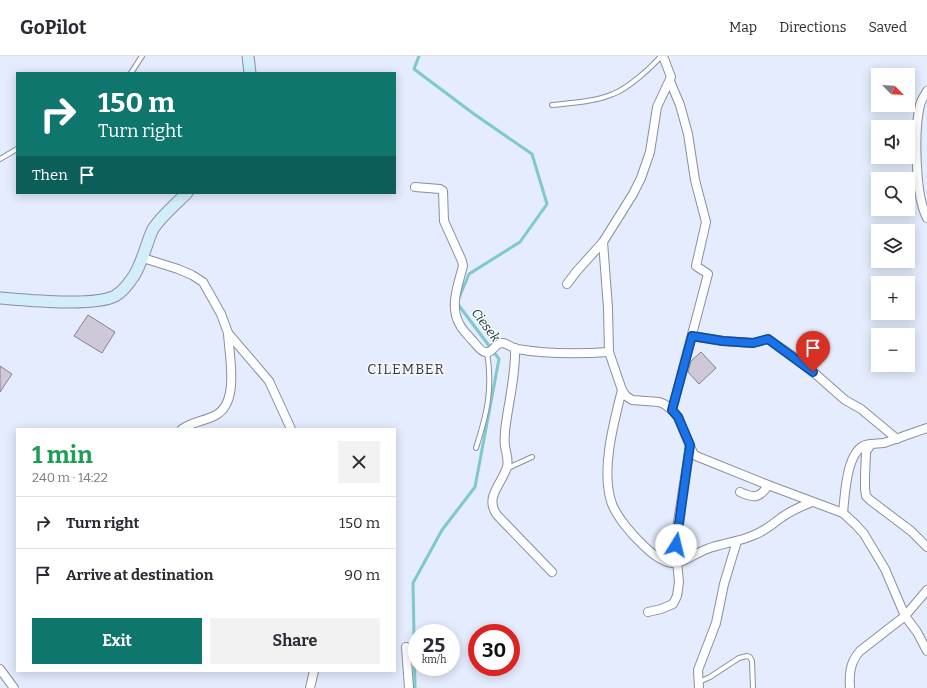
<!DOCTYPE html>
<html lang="en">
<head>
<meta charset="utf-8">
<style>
  body { margin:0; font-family:Bitter,serif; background:#f2f2f3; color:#2b2b33; height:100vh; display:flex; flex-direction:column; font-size:15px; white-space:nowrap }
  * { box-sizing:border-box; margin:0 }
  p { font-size:13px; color:#7c7c81 }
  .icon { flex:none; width:22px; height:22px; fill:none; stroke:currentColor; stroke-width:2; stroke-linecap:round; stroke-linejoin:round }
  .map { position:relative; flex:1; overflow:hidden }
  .details { position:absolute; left:16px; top:372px; width:380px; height:244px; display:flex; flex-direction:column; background:#fff; border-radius:0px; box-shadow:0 2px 10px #0003 }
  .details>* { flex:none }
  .guide { position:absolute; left:16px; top:16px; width:380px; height:122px; border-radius:0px; box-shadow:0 2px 10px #0003; background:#0f766e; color:#fff; overflow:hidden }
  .needle { width:26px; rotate:114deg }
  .tools { position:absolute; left:871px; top:12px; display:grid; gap:8px }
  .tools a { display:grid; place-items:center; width:44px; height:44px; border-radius:0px; background:#fff; box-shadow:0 2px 10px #0003; font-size:20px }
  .speed { position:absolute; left:408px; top:568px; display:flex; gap:8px; font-size:20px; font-weight:700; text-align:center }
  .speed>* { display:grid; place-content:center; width:52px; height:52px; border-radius:50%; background:#fff; box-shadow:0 2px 10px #0003; line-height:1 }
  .speed small { font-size:10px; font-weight:400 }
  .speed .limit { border:6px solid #d22; background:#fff; color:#111 }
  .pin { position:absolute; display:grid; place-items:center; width:34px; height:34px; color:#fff; margin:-41px -17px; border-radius:50% 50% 50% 0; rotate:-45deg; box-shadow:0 0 4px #0007 }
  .pin .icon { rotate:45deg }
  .me { position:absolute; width:44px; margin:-22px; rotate:9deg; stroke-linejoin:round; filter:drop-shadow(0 0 3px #0008) }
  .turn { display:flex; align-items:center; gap:14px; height:84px; padding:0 16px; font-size:18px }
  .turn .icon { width:52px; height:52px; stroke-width:2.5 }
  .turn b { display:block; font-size:28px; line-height:34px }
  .then { display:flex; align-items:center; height:38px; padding:0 16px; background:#0003; gap:8px; font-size:15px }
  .round { display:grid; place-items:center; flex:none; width:42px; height:42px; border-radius:0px; background:#f2f2f3 }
  .headline { display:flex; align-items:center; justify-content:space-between; height:68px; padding:0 16px }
  h1 { font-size:24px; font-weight:700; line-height:30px; color:#1e9e55 }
  .action { display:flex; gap:8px; margin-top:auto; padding:8px 16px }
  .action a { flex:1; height:46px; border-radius:0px; background:#0f766e; color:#fff; font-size:16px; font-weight:700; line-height:46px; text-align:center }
  .action a+a { background:#f2f2f3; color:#2b2b33 }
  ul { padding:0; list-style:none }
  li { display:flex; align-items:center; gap:12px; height:52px; padding:0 16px; border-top:1px solid #e1e1e2 }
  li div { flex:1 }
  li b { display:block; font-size:15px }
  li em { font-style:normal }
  header { display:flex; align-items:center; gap:24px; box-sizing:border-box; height:56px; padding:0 20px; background:#fff; border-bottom:1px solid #e1e1e2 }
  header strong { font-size:19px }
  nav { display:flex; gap:22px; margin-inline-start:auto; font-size:14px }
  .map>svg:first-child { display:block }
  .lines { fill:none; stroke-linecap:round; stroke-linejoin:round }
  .stream { stroke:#7ec9ca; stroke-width:3 }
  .building { fill:#cec8d9; stroke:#868090 }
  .lane-casing { stroke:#898f9f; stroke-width:6 }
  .street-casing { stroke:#898f9f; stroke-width:10 }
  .secondary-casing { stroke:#898f9f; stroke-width:13 }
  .lane { stroke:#fff; stroke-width:4 }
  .street { stroke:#fff; stroke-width:8 }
  .secondary { stroke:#d3edfa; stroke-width:11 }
  .route-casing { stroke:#114b97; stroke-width:10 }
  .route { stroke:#1a73e8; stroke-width:7 }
  .labels { text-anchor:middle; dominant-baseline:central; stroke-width:3; stroke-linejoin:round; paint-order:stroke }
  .water-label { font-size:13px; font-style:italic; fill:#0d3334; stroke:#f7f9fc }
  .quarter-label { font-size:14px; letter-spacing:1px; fill:#33363c; stroke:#f7f9fc }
</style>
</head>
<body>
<header>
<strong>GoPilot</strong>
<nav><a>Map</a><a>Directions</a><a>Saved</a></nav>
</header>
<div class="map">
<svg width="927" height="632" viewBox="0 0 927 632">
  <rect width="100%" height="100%" fill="#e4ecfd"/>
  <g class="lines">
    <!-- stream -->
    <polyline class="stream" points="415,632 413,527 442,474 475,431 499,303 457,247 469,218 520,186 547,148 532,98 474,58 414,13 419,0"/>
  </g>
  <!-- building -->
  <g class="building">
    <polygon points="88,259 115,276 102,297 74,280"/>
    <polygon points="701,296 716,312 699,328 688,316 691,305"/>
    <polygon points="0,310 12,318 0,336"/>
  </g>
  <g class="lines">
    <defs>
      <g id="lane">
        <polyline points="131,17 142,0"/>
        <path d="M552 49C572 47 594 46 613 38 627 33 651 12 661 0"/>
        <polyline points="0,103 17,93"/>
        <path d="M476 392C487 358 493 333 487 296"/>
        <polyline points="506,413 532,401"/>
        <polyline points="699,626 710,621 739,602 747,600 750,601 752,605 753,632"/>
      </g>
      <g id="street">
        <polyline points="663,0 671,21 657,51 650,96 641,122 633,138 603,186 608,252 609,296 622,334 626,340 632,344 659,346 664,348 672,354 678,361 693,397 696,400 768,429 843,457 856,469 864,478 885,513 905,560 917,576 927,595"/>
        <polyline points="670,25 680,49 688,78 695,124 706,166 696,210 708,218 672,354"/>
        <path d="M927 35C925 39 921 44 920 49 914 74 915 140 927 162"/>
        <path d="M415 131 440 133 443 135 444 165 462 205 463 210C458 229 449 251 460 269 463 275 468 279 472 284 476 288 480 295 485 296 493 298 495 286 503 287 508 288 512 292 517 293 546 298 579 298 609 296"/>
        <polyline points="143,202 178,213 192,219 203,226 221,258 228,277 269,325 291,373"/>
        <polyline points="567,228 576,216 603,186"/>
        <polyline points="692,280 723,285 753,287 768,283 803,307 845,344 861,353 897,383"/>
        <path d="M515 292C516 321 508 347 505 375 505 380 504 385 505 390 506 398 509 403 507 411 502 428 484 441 497 459L552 516"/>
        <path d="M622 334C614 366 601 412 611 445 615 459 632 479 643 489 651 497 664 509 677 507 686 505 698 496 707 493 722 487 739 486 754 479 765 475 773 468 782 461 791 455 802 450 812 446"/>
        <polyline points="927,372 884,387 871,388 866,396 865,420 865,433 866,440 870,444 911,475 927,491"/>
        <path d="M182 373C194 365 205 365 216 359 240 346 229 299 228 277"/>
        <path d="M740 436C753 442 760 443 768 429"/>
        <path d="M843 457C845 439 846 388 871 388"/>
        <polyline points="648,556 661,553 673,548 677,540 679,526 675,485 690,390"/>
        <polyline points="406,591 409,632"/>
        <polyline points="0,613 14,632"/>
        <polyline points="310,632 314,615"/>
        <polyline points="699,632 698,614 716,567 724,528 737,485"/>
        <path d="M850 632C849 618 850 606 860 595L905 560 927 534"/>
      </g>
      <g id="secondary">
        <polyline points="248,0 250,17"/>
        <path d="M0 242C26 244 94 251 115 240 124 235 130 226 135 218 143 204 146 189 152 175 158 163 177 147 187 137"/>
      </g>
    </defs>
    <!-- lane casing -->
    <use href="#lane" class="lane-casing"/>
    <!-- street casing -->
    <use href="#street" class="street-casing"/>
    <!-- secondary casing -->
    <use href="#secondary" class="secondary-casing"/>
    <!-- lane -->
    <use href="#lane" class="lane"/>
    <!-- street -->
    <use href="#street" class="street"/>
    <!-- secondary -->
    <use href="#secondary" class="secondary"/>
  </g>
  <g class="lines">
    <defs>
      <polyline id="route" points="676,489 690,389 678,361 672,354 692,280 723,285 753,287 768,283 813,316"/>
    </defs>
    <!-- route casing -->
    <use href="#route" class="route-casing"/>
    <!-- route -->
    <use href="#route" class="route"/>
  </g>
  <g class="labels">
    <!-- water labels -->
    <g class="water-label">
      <text transform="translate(486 269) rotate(53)">Ciesek</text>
    </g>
    <!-- quarter labels -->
    <g class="quarter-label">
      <text x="406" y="313">CILEMBER</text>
    </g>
  </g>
</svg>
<div class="tools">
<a><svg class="needle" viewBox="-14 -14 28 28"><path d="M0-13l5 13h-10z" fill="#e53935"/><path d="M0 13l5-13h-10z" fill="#7c7c81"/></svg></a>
<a><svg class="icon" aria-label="sound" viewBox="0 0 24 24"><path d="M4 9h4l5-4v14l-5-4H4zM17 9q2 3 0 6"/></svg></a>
<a><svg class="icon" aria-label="search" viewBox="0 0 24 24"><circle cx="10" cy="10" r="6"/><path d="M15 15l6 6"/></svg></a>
<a><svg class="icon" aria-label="layers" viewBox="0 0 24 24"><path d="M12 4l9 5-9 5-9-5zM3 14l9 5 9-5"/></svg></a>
<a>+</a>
<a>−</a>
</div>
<div class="speed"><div>25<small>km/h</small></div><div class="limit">30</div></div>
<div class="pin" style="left:813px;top:316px;background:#d93025"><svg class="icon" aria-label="arrive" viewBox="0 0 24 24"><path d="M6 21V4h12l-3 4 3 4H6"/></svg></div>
<svg class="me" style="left:676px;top:489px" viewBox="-20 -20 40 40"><circle r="19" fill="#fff"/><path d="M0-13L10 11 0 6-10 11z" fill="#1a73e8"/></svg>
<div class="guide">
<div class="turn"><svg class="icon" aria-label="right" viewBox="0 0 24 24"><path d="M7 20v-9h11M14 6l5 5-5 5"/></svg><div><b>150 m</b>Turn right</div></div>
<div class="then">Then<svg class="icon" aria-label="arrive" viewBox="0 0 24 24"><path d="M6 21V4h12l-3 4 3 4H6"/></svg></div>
</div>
<section class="details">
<div class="headline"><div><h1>1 min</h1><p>240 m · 14:22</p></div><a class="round"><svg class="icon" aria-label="close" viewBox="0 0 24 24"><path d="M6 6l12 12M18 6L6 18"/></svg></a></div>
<ul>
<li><svg class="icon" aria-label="right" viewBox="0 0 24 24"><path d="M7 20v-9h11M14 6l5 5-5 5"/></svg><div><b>Turn right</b></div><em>150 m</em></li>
<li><svg class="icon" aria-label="arrive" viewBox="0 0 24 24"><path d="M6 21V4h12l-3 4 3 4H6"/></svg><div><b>Arrive at destination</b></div><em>90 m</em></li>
</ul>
<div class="action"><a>Exit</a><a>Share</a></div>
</section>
</div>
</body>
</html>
